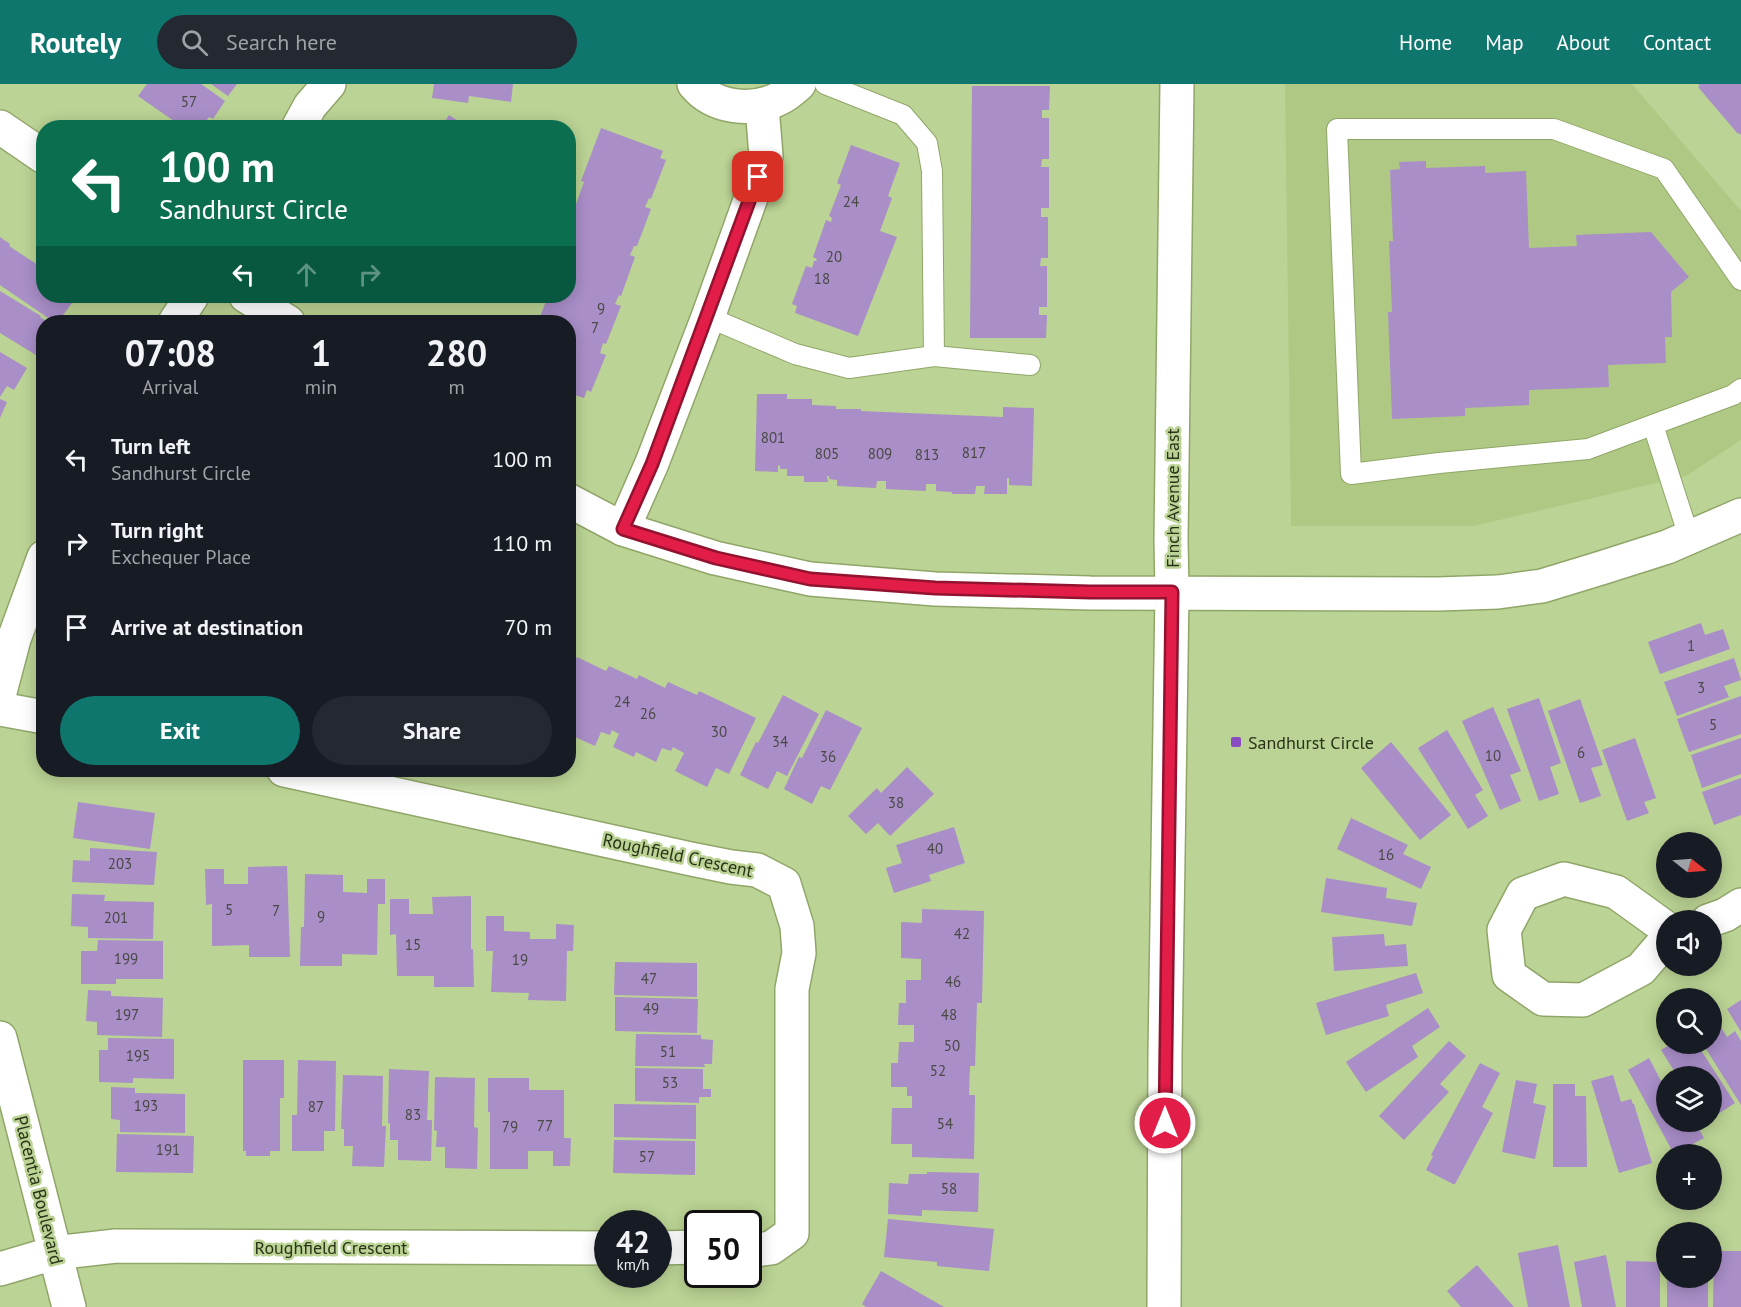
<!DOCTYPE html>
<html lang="en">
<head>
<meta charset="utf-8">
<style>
  body { margin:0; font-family:"PT Sans",sans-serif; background:#242831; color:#f1f3f6; height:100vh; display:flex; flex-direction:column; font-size:22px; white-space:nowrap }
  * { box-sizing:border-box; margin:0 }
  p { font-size:20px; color:#9ea1a6 }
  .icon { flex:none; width:33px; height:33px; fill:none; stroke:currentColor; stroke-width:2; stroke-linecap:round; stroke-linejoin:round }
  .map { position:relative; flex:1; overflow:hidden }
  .sheet { position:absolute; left:36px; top:231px; width:540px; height:462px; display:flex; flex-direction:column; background:#171b24; border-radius:24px; box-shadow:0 3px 15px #0003 }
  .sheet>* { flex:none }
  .top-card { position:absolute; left:36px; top:36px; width:540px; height:183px; border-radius:24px; box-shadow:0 3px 15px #0003; background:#0b6e4f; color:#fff; overflow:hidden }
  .needle { width:39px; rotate:107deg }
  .tools { position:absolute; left:1656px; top:748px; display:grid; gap:12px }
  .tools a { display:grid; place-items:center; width:66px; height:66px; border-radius:50%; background:#171b24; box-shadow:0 3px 15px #0003; font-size:30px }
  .speed { position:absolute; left:594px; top:1126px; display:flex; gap:12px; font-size:30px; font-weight:700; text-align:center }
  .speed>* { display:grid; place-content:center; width:78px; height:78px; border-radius:50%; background:#171b24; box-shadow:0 3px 15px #0003; line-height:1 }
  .speed small { font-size:15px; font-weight:400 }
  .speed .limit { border:3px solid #111; border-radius:9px; background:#fff; color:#111 }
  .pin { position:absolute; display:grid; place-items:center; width:51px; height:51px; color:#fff; margin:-26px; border-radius:12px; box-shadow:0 3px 9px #0006 }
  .me { position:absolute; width:66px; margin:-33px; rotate:0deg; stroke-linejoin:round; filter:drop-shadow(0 0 4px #0008) }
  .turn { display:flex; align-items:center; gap:21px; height:126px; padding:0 24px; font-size:27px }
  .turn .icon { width:78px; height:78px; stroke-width:2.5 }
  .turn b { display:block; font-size:42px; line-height:51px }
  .lanes { display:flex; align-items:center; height:57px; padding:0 24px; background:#0003; justify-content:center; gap:30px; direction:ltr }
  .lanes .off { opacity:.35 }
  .eta { display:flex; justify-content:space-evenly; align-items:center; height:102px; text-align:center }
  .eta b { font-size:36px; font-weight:700; line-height:42px }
  .action { display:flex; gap:12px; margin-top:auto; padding:12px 24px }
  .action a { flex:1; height:69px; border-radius:36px; background:#0f766e; color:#fff; font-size:24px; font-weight:700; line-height:69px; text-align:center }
  .action a+a { background:#242831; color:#f1f3f6 }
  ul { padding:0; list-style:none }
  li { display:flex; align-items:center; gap:18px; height:84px; padding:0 24px }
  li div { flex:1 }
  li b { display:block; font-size:22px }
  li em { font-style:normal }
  header { display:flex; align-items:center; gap:36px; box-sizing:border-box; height:84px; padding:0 30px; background:#0f766e; color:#fff }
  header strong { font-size:28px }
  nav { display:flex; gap:33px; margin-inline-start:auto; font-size:21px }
  .search { width:420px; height:54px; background:#242831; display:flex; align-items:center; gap:15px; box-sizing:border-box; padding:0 21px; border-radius:33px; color:#9ea1a6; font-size:22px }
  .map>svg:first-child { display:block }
  .built { fill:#afc984 }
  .building { fill:#a98ec8 }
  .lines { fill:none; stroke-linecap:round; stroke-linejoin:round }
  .service-casing { stroke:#90a669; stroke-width:22 }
  .minor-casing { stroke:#90a669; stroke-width:36 }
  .tertiary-casing { stroke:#90a669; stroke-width:36 }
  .secondary-casing { stroke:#90a669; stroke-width:36 }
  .service { stroke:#fff; stroke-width:20 }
  .minor { stroke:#fff; stroke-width:33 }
  .tertiary { stroke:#fff; stroke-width:33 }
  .secondary { stroke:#fff; stroke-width:33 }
  .route-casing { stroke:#92132f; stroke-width:15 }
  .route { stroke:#e11d48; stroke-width:10 }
  .poi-dot { fill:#8a4cc2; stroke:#bbd394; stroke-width:2 }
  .labels { text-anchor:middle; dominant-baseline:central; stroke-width:5; stroke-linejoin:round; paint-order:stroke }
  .number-label { font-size:15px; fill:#494a45 }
  .street-label { font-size:18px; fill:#293319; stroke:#bbd394 }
  .poi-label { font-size:18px; fill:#293319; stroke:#bbd394; text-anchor:start }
</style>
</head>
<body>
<header>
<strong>Routely</strong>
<div class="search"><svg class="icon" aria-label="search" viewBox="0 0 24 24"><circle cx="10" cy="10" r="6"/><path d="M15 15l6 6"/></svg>Search here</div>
<nav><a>Home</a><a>Map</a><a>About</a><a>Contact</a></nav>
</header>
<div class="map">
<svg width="1741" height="1223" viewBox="0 0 1741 1223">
  <rect width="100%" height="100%" fill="#bbd394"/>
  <!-- built -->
  <polygon class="built" points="1285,0 1632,0 1741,127 1741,356 1686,392 1474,442 1291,442"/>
  <!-- building -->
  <g class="building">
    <polygon points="147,0 201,0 225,17 213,35 209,33 201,44 184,44 138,12"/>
    <polygon points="211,0 237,0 228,12"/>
    <polygon points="434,0 513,0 511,18 469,12 468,19 432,14"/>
    <polygon points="1698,0 1741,0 1741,51 1739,49 1738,50 1698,3 1700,2"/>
    <polygon points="972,2 1050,2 1049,26 1042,26 1042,34 1049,34 1049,75 1042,75 1041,83 1049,83 1049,124 1041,124 1041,133 1048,133 1048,174 1041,174 1040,182 1047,182 1047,223 1039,223 1039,231 1047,231 1046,254 970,254"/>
    <polygon points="449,31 461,39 467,44 441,44"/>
    <polygon points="601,44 663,67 660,74 666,76 651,115 649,114 645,123 651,125 637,162 634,162 630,171 635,173 621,212 619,211 615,220 621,222 606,260 603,259 600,269 606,271 591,308 587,306 584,314 568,309 568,238 538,238 548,212 568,212 568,142 584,98 581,97"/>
    <polygon points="851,61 900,79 888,112 892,114 880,147 897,153 858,252 795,229 797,222 792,220 806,182 812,184 814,177 816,177 817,175 813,173 826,136 831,138 832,134 829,132 841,101 837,99"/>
    <polygon points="1426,77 1426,84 1485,82 1485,89 1526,87 1529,164 1577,162 1576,151 1651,148 1689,193 1671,208 1672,253 1665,253 1666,279 1608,281 1609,303 1529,306 1529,321 1465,324 1465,332 1392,335 1388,228 1392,228 1389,157 1393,157 1390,86 1400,85 1399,78"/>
    <polygon points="0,153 10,160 9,162 44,185 44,212 77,212 58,238 54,238 0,201"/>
    <polygon points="0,207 41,232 40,233 48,238 44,238 41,247 44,248 44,259 36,271 0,249"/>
    <polygon points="0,268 27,284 14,306 7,302 0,313"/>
    <polygon points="757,310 787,310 787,315 812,315 812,321 836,322 836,325 861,325 861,327 1003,333 1003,323 1034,324 1032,402 1009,401 1009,394 1007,394 1007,410 984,410 985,402 976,402 975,410 952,410 952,408 936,407 936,400 926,400 926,407 886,405 886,397 877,397 876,404 837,402 837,396 829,395 829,392 827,392 828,398 804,398 804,392 787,392 787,385 780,385 780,382 778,381 778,388 755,387"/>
    <polygon points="0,315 7,318 0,334"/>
    <polygon points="1701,539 1705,551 1723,545 1730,565 1660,590 1648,558"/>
    <polygon points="577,573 606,587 609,582 637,595 639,591 665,604 668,598 697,611 699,607 756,634 729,690 716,684 707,703 675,687 684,669 673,663 671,667 662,664 656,678 636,668 634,673 613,663 619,650 612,646 610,651 601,648 595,662 575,653 573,657 568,655 568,591"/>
    <polygon points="1734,574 1741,596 1724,602 1729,613 1677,632 1664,598"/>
    <polygon points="783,611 819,630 787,692 777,687 768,705 740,691 756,658 758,659"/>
    <polygon points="1741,612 1741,650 1689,668 1677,635"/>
    <polygon points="1539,614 1561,679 1550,683 1559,710 1539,717 1507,625"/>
    <polygon points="1580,615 1603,681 1591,684 1601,712 1580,719 1548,627"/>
    <polygon points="1493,623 1521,687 1510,691 1521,717 1500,726 1462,637"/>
    <polygon points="826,626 862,644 830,706 821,702 812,720 784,705 799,673 802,674"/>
    <polygon points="1447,646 1483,706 1475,711 1488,732 1468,745 1418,664"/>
    <polygon points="1635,654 1656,714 1644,718 1649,729 1627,737 1602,666"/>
    <polygon points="1741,654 1741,690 1702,704 1691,671"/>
    <polygon points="1391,658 1451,731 1420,756 1361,684"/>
    <polygon points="907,683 934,710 890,752 878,739 866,750 848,732 877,704 881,709"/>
    <polygon points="1741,694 1741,731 1714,741 1702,708"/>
    <polygon points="78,718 155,729 150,765 73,754"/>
    <polygon points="1351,734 1408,761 1403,770 1431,783 1421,805 1337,765"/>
    <polygon points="954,743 965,779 929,791 931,797 894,809 886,784 902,779 896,761"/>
    <polygon points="90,764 157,768 154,801 72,798 73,776 90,777"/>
    <polygon points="287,782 290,873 249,873 249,861 212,862 212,820 206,821 205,785 224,785 224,800 248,800 248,783"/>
    <polygon points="305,790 343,791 343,808 367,809 367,795 385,795 385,820 378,820 377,871 342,870 342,882 300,882 301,843 304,843"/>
    <polygon points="1326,794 1387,804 1386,814 1417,819 1412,842 1321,828"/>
    <polygon points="72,810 105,811 104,817 154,818 153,855 88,854 88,843 71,842"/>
    <polygon points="471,812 471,865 473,865 474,903 434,903 434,892 397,892 396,850 390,851 390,815 409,815 409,830 433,830 432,813"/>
    <polygon points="922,825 984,827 982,919 977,919 975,982 970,982 969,1011 975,1011 974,1075 912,1073 912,1060 891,1060 892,1024 912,1024 912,1012 907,1012 907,1003 891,1003 891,979 898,979 899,958 914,958 914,941 898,941 899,919 906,919 906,896 921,896 921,875 901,874 901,838 922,839"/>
    <polygon points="486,832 504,832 504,847 530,848 530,855 556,855 556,840 574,841 573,867 567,867 566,917 528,916 529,909 491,908 493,867 486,867"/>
    <polygon points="1384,850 1385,862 1406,860 1408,882 1334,887 1332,853"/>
    <polygon points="98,856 163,857 163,895 116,895 116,900 81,900 81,867 97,867"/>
    <polygon points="615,878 697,879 697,913 614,911"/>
    <polygon points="1416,889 1423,909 1386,921 1389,932 1326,951 1316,919"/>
    <polygon points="88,906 111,907 111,912 163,914 162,953 97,951 97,938 86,937"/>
    <polygon points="615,913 698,915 697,949 615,947"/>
    <polygon points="1741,916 1741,948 1727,925"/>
    <polygon points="1428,924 1440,943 1412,962 1418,973 1366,1008 1346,978"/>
    <polygon points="1714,932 1727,953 1735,947 1741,957 1741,1021 1703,960 1712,960 1712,934"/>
    <polygon points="636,950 701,951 701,955 713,956 712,980 704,980 705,983 635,982"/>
    <polygon points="108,954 174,955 174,995 133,994 133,999 99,998 99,966 108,966"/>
    <polygon points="1449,957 1466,972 1440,1000 1449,1008 1404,1056 1379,1032"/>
    <polygon points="1671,960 1682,960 1686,967 1697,960 1735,1019 1712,1034 1712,993 1678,993 1661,966"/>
    <polygon points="1649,974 1661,997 1666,994 1666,1038 1695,1038 1704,1054 1674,1070 1628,986"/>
    <polygon points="243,976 284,976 284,1014 280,1014 280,1067 270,1067 270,1072 246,1072 246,1067 243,1067"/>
    <polygon points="298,976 336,977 335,1047 324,1047 324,1067 292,1067 292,1031 297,1031"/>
    <polygon points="1480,979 1500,989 1482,1023 1493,1029 1455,1100 1453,1100 1426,1086 1433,1072 1431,1071"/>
    <polygon points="635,984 703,985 703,1005 711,1005 711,1013 699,1013 699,1019 635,1017"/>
    <polygon points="389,985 429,987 427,1036 432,1036 431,1077 398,1076 398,1056 390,1056 390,1039 388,1039"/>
    <polygon points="343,991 383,992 382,1042 386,1042 384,1083 352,1082 353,1062 344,1062 344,1045 341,1045"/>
    <polygon points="1613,991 1621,1018 1631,1015 1633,1020 1634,1020 1652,1079 1619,1089 1591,997"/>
    <polygon points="435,993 475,994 474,1043 478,1044 477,1085 445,1084 445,1063 436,1063 437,1047 434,1046"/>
    <polygon points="488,994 529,994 529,1006 564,1006 564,1054 571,1054 570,1082 553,1082 553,1067 528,1067 528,1085 490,1085 490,1028 488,1028"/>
    <polygon points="1516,996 1537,1000 1533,1019 1546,1022 1535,1075 1502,1068"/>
    <polygon points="1553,1000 1575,1000 1575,1012 1586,1012 1587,1083 1553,1083"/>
    <polygon points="111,1003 135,1004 135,1009 185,1010 185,1049 120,1048 120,1036 111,1035"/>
    <polygon points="614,1020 696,1021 696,1055 614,1053"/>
    <polygon points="117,1050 194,1052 193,1089 116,1088"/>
    <polygon points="614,1056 695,1057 695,1091 613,1089"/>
    <polygon points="927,1088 979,1089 978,1128 922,1126 922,1132 888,1130 889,1099 908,1100 909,1090 927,1090"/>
    <polygon points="888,1135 994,1145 989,1187 937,1182 937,1178 884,1173"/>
    <polygon points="1558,1161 1570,1223 1528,1223 1518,1169"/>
    <polygon points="1714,1167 1741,1167 1741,1223 1713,1223"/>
    <polygon points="1606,1171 1616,1223 1582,1223 1574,1178"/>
    <polygon points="1626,1177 1660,1178 1660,1223 1626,1223"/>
    <polygon points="1477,1181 1514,1223 1461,1223 1447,1207"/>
    <polygon points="881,1187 944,1223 866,1223 862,1220"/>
    <rect x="1667" y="1194" width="41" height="29"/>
  </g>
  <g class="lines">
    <defs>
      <g id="service">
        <polyline points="825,0 903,31 927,59 932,87 934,272"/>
        <polyline points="1741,196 1664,85 1554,45 1337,45 1351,390 1439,379 1588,365 1733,311 1741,305"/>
        <polyline points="708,233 795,270 849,284 934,272 1030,281"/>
        <polyline points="1653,341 1689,453"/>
      </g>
      <g id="minor">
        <path d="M694 0C714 25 753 28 780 14 787 11 793 5 799 0"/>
        <polyline points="298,44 310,22 329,0"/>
        <polyline points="623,445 652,379 708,233 766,72 762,22"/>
        <polyline points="0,625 44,633"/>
        <polyline points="284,686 691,775 731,783 757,786 784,800 797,842 799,869 792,905 792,1149 771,1164 748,1167"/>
        <polyline points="1708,837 1725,831 1741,821"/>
        <polyline points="1666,844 1616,808 1564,795 1523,810 1504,846 1509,891 1543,915 1583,916 1641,885 1666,856"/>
        <polyline points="658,1164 698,1163"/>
        <polyline points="0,1185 54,1169 116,1162 608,1164"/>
      </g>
      <g id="tertiary">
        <polyline points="0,43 44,73"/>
        <polyline points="246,212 288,238"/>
        <polyline points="175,238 192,212"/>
        <polyline points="568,416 623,445 715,474 810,495 935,505 1090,509 1438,510 1498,508 1542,502 1601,484 1667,463 1741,431"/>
        <polyline points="0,608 14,555 44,473"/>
        <polyline points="0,954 69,1223"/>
      </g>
      <polyline id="secondary" points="1164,1223 1165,970 1172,509 1171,455 1177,0"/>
    </defs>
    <!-- service casing -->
    <use href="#service" class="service-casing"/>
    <!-- minor casing -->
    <use href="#minor" class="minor-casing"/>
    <!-- tertiary casing -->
    <use href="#tertiary" class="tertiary-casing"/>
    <!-- secondary casing -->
    <use href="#secondary" class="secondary-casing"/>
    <!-- service -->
    <use href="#service" class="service"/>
    <!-- minor -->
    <use href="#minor" class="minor"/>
    <!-- tertiary -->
    <use href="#tertiary" class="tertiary"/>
    <!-- secondary -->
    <use href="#secondary" class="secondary"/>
  </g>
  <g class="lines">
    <defs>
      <polyline id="route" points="758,93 652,380 623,445 716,474 810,495 935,504 1090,508 1172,508 1165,1039"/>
    </defs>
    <!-- route casing -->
    <use href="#route" class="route-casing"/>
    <!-- route -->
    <use href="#route" class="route"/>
  </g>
  <!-- markers -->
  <rect class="poi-dot" x="1230" y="652" width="12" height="12" rx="3"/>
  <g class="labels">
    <!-- number labels -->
    <g class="number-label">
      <text x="189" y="17">57</text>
      <text x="851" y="117">24</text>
      <text x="834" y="172">20</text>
      <text x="822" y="194">18</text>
      <text x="601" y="224">9</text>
      <text x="595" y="243">7</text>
      <text x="773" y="353">801</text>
      <text x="974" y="368">817</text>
      <text x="827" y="369">805</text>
      <text x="880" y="369">809</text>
      <text x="927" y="370">813</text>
      <text x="1691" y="561">1</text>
      <text x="1701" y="603">3</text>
      <text x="622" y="617">24</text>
      <text x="648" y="629">26</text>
      <text x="1713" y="640">5</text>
      <text x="719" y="647">30</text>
      <text x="780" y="657">34</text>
      <text x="1581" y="668">6</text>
      <text x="1493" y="671">10</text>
      <text x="828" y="672">36</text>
      <text x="896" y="718">38</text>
      <text x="935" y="764">40</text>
      <text x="1386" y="770">16</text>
      <text x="120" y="779">203</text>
      <text x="229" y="825">5</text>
      <text x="276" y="826">7</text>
      <text x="321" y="832">9</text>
      <text x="116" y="833">201</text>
      <text x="962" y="849">42</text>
      <text x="413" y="860">15</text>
      <text x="126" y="874">199</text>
      <text x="520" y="875">19</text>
      <text x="649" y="894">47</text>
      <text x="953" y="897">46</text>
      <text x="651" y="924">49</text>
      <text x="127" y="930">197</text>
      <text x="949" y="930">48</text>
      <text x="952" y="961">50</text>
      <text x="668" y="967">51</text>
      <text x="138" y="971">195</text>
      <text x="938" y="986">52</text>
      <text x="670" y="998">53</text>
      <text x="146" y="1021">193</text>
      <text x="316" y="1022">87</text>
      <text x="413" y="1030">83</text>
      <text x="945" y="1039">54</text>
      <text x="545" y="1041">77</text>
      <text x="510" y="1042">79</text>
      <text x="168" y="1065">191</text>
      <text x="647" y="1072">57</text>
      <text x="949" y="1104">58</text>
    </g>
    <!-- street labels -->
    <g class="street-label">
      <text transform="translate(1172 414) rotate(-90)">Finch Avenue East</text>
      <text transform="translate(678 771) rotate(12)">Roughfield Crescent</text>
      <text transform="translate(39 1106) rotate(76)">Placentia Boulevard</text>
      <text x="331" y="1163">Roughfield Crescent</text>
    </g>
    <!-- poi labels -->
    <g class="poi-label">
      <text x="1248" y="658">Sandhurst Circle</text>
    </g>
  </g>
</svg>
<div class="tools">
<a><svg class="needle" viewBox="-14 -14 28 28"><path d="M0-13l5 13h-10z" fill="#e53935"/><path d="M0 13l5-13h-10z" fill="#9ea1a6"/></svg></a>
<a><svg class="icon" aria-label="sound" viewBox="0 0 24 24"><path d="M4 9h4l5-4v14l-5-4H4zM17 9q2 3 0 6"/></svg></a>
<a><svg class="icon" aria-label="search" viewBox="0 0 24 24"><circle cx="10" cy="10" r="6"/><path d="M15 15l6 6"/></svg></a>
<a><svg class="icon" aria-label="layers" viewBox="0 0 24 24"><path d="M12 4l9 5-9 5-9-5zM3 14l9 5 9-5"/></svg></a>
<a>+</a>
<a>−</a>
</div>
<div class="speed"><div>42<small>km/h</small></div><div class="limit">50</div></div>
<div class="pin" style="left:758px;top:93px;background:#d93025"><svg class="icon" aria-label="arrive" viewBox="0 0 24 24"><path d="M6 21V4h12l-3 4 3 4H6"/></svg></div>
<svg class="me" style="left:1165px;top:1039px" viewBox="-20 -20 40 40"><circle r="17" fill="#e11d48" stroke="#fff" stroke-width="3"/><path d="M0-11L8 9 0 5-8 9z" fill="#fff"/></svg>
<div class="top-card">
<div class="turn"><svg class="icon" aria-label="left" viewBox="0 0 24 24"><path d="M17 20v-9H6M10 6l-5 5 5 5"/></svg><div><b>100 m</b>Sandhurst Circle</div></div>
<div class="lanes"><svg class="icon" aria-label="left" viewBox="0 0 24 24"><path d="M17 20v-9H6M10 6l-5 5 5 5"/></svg><svg class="icon off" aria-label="ahead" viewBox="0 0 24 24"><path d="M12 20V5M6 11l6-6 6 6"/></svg><svg class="icon off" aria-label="right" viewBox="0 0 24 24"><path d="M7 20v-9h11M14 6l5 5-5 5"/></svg></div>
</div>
<section class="sheet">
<div class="eta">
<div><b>07:08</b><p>Arrival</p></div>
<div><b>1</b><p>min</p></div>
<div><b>280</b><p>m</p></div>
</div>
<ul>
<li><svg class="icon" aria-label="left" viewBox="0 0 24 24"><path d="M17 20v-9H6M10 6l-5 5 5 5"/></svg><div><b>Turn left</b><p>Sandhurst Circle</p></div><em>100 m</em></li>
<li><svg class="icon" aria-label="right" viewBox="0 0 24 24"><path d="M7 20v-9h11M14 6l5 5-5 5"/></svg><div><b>Turn right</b><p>Exchequer Place</p></div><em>110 m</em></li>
<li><svg class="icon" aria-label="arrive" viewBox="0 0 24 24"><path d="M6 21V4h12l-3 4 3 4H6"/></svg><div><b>Arrive at destination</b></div><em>70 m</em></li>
</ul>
<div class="action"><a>Exit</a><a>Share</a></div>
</section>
</div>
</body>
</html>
